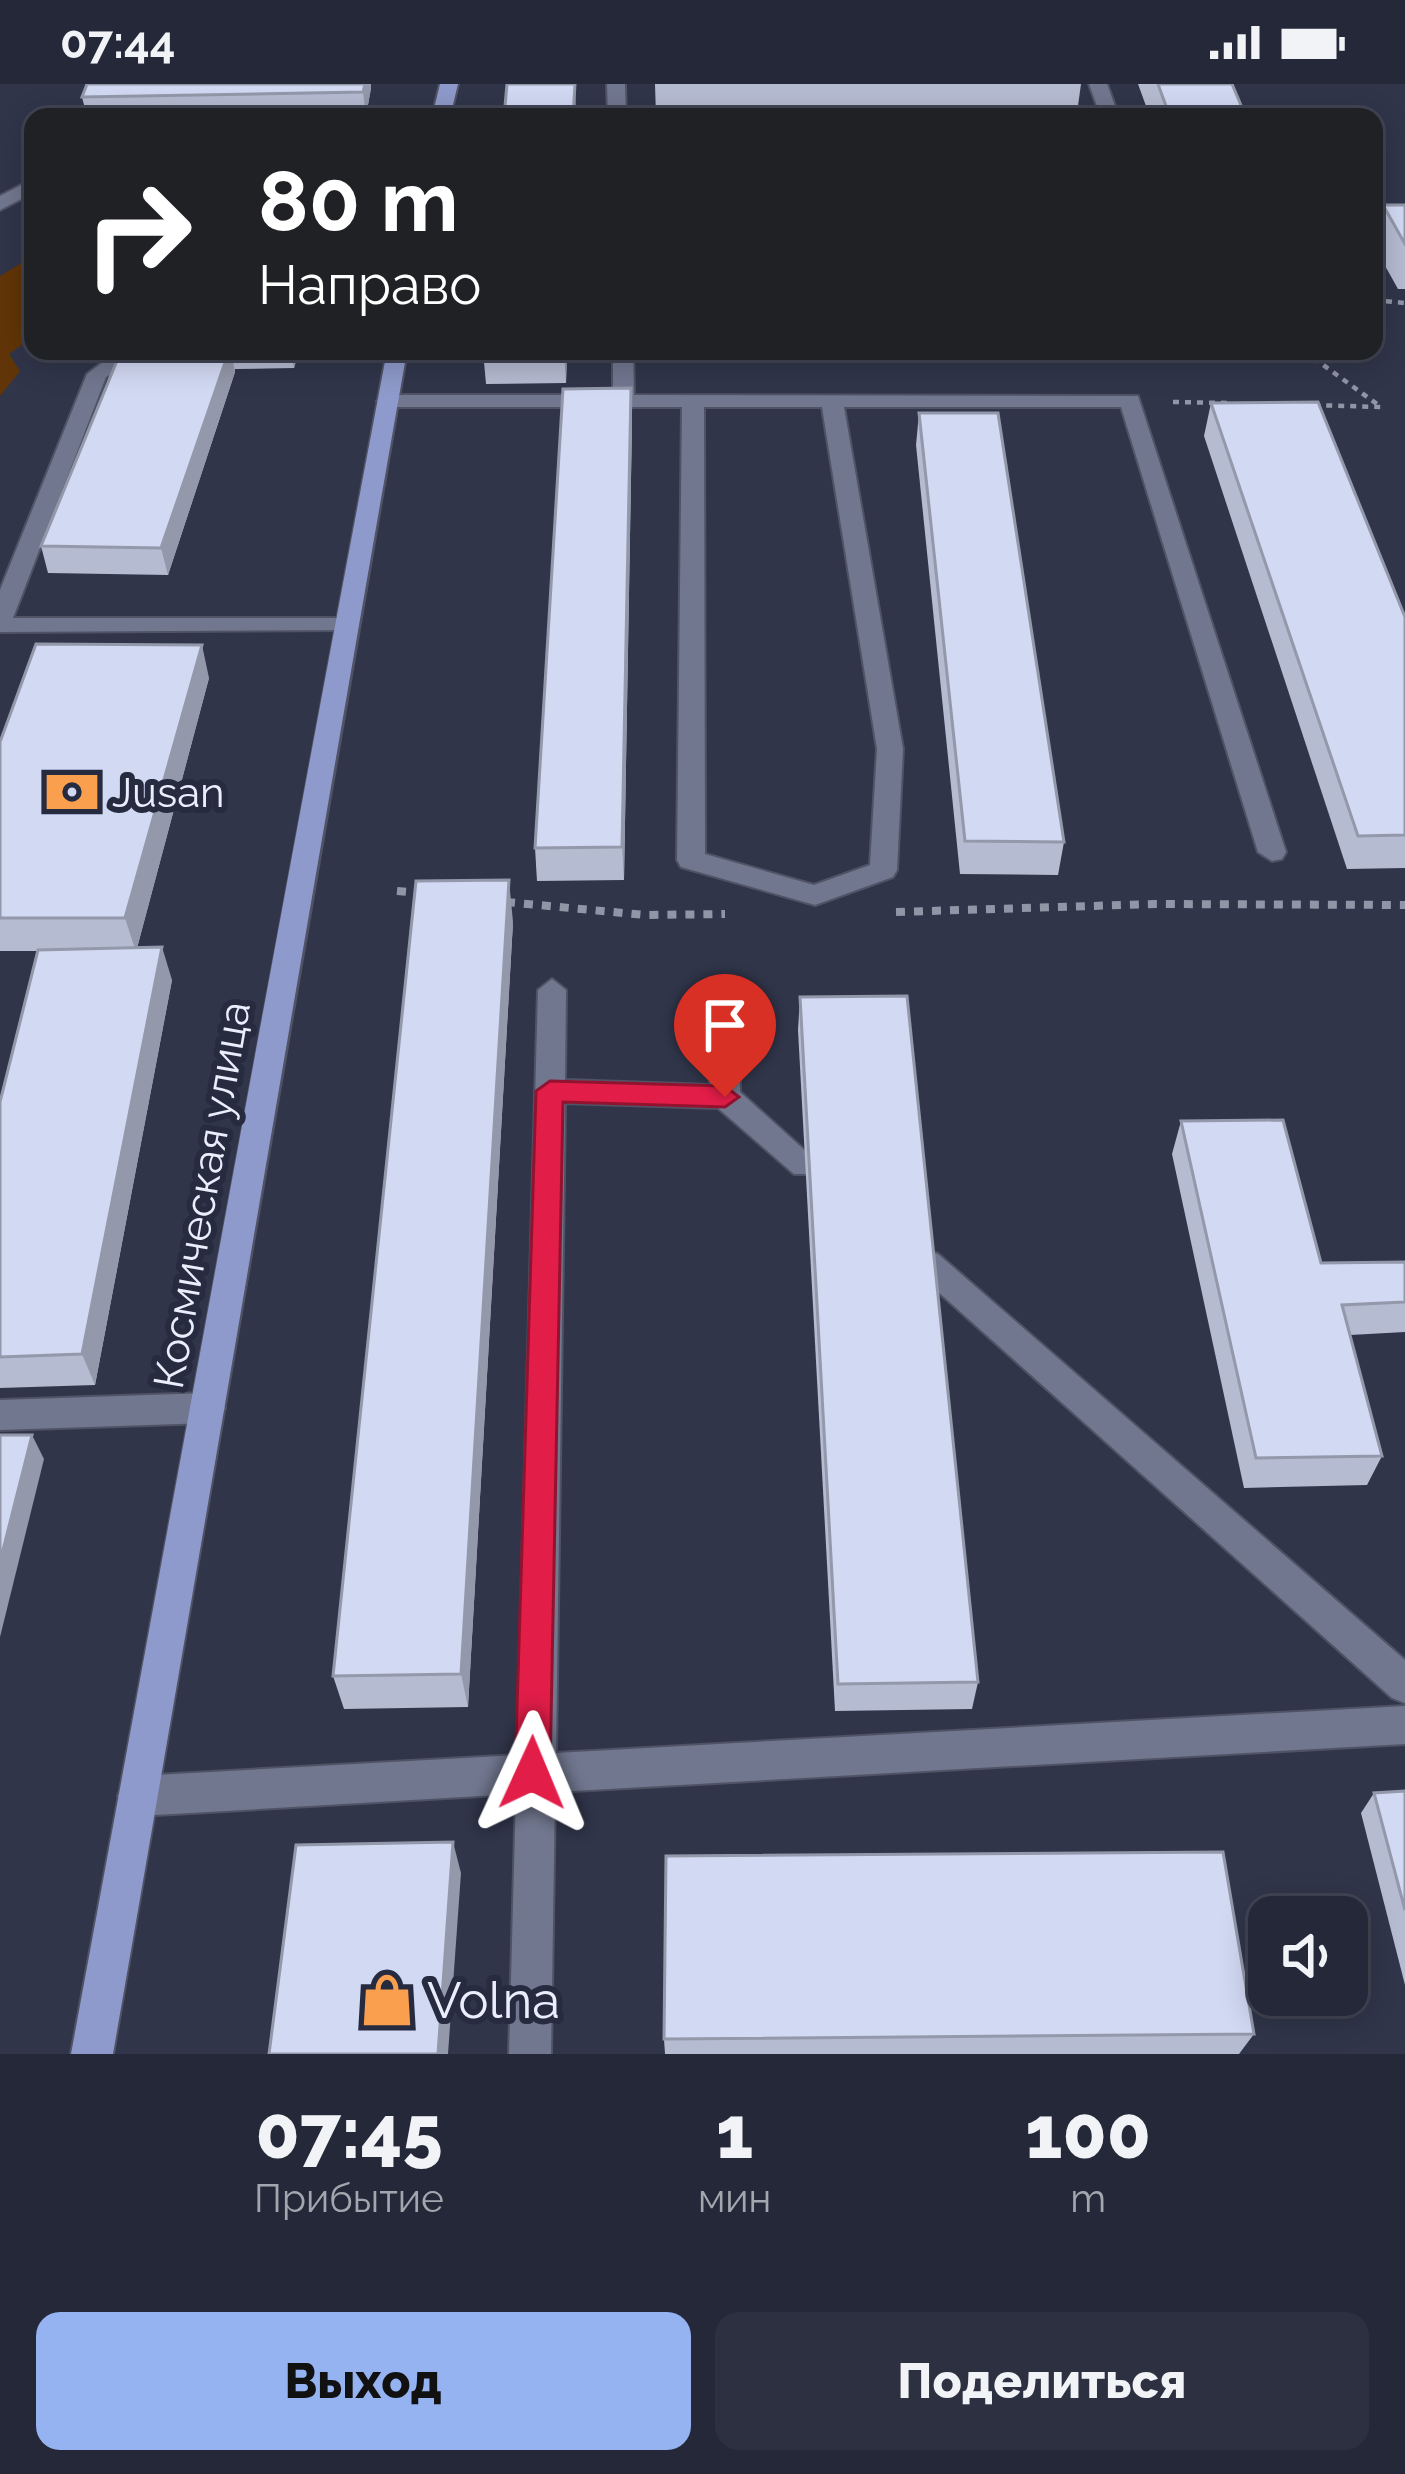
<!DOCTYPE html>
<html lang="ru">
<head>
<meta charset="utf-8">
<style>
  body { margin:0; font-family:Raleway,sans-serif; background:#2c3040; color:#f1f3f6; height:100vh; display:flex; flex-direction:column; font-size:45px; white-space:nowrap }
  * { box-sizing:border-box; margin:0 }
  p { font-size:39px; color:#a3a6ae }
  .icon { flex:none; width:66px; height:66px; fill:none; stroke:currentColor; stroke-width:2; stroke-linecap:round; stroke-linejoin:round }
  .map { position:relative; height:1970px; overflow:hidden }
  .sheet { display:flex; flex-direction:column; background:#242838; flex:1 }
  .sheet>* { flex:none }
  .guide { position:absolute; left:24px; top:24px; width:1359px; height:252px; border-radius:24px; box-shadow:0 6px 30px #0003,0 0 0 3px #414453; background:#202124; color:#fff; overflow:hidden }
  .tools { position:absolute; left:1248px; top:1812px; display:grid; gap:24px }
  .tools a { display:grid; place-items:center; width:120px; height:120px; border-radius:24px; background:#242838; box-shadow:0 6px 30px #0003,0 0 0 3px #414453; font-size:60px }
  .pin { position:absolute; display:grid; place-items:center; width:102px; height:102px; color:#fff; margin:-123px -51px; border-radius:50% 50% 50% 0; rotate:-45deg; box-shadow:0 0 12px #0007 }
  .pin .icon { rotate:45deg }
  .me { position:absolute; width:132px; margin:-66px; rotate:1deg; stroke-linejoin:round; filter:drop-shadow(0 0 9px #0008) }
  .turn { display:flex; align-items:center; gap:42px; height:252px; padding:0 36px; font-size:54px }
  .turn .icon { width:156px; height:156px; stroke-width:2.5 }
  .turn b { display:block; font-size:84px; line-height:102px }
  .eta { display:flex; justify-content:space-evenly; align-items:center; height:204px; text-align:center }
  .eta b { font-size:72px; font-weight:800; line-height:84px }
  .action { display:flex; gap:24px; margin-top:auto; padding:24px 36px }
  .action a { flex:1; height:138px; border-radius:24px; background:#95b2f1; color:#111; font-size:48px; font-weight:800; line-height:138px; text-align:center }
  .action a+a { background:#2c3040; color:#f1f3f6 }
  .status { display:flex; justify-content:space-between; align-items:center; height:84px; padding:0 60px; background:#242838; direction:ltr }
  .status svg { height:33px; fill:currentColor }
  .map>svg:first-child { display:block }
  .green { fill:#613507 }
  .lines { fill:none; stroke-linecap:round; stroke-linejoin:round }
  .minor-casing { stroke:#4f5365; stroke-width:4 }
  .major-casing { stroke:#4f5365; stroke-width:4 }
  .path-far1 { stroke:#9196a7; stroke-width:4.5; stroke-dasharray:6 6; stroke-linecap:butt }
  .path { stroke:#9196a7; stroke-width:8; stroke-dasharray:9 9; stroke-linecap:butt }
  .minor { fill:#71778f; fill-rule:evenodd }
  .major { fill:#8e9acb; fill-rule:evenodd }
  .wall { fill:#b5bbd1 }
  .shaded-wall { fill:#9398aa }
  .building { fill:#d2d9f3; stroke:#9398aa; stroke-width:3 }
  .route { fill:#e11d48; stroke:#92132f; stroke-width:3 }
  .labels { text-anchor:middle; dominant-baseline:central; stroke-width:12; stroke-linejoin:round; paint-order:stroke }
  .poi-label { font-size:42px; fill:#eaeefc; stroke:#262b40; text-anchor:start }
  .street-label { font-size:42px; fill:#eaeefc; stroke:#262b40 }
  .near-poi-label { font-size:51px; fill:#eaeefc; stroke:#262b40; text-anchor:start }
</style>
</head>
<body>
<div class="status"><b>07:44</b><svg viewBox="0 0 49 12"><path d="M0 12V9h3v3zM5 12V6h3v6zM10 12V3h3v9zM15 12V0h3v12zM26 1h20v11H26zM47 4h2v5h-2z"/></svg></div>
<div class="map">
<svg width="1405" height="1970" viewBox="0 0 1405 1970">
  <rect width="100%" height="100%" fill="#30354a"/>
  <!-- green -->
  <polygon class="green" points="33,172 33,253 9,270 20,287 0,312 0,192"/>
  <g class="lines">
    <defs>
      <g id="minor">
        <polygon points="607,0 625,0 626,33 608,33"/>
        <polygon points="1089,0 1107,0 1119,33 1101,33"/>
        <polygon points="33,95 33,109 0,126 0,112"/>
        <rect x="1374" y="133" width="31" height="12"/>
        <polygon points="151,267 106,293 13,534 346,534 358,541 355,546 0,548 0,506 87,290 116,268"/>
        <path d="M613 267H633L634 311 1138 312 1286 768 1282 775 1272 777 1258 768 1121 323H844L903 665 897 786 893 793 815 821 681 783 677 776 682 323H388L377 317 388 311H613ZM704 323H822L877 665 870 781 814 801 705 770Z"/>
        <polygon points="552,895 566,906 565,996 710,1001 709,911 724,900 734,903 739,911 740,1008 821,1081 816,1090 794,1090 718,1024 565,1019 556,1669 1405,1622 1405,1660 555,1708 551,1970 509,1970 516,1710 138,1732 124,1726 118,1712 124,1698 138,1692 517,1671 538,906"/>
        <polygon points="927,1166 938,1170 1405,1576 1405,1619 1392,1614 916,1188 911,1179 916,1170"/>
        <polygon points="208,1309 220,1313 225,1324 220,1335 208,1339 0,1346 0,1316"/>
      </g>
      <g id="major">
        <polygon points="440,0 458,0 450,33 432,33"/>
        <path d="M387 267H407C307 834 212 1402 113 1970H71C176 1402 279 834 387 267Z"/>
      </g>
    </defs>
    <!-- minor casing -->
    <use href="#minor" class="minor-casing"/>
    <!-- major casing -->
    <use href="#major" class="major-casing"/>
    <!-- path-far1 -->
    <g class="path-far1">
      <polyline points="1374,216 1405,219"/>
      <polyline points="1304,267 1381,323 1311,321"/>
      <polyline points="1173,318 1230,319"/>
    </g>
    <!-- path -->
    <g class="path">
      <polyline points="397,807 420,809"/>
      <polyline points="506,818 645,831 725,830"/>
      <polyline points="896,828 1155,820 1405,821"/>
    </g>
    <!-- minor -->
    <use href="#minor" class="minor"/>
    <!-- major -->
    <use href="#major" class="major"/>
  </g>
  <!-- wall -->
  <g class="wall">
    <polygon points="87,0 371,0 371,4 366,32 87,33 82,13"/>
    <polygon points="655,0 1081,0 1077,29 656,33"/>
    <polygon points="1138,0 1232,0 1246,33 1150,33"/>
    <polygon points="1383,121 1405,121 1405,205 1398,205 1374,162"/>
    <polygon points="121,267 299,267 294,284 235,285 235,288 168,491 48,489 41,462"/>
    <polygon points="483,267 567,267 566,299 486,300"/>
    <polygon points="697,267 775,267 697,269"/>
    <polygon points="1211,319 1405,533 1405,784 1347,785 1204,352"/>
    <polygon points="919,329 1064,758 1058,791 960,790 916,361"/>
    <polygon points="632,337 624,796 537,797 535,764"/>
    <polygon points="209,594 137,864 172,896 95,1301 0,1304 0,1018 38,867 0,867 0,658"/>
    <polygon points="513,838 468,1623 344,1625 333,1592"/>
    <polygon points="800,913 978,1598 972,1625 835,1627 798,946"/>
    <polygon points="1181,1037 1321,1179 1405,1178 1405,1248 1350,1251 1382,1372 1367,1401 1244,1404 1172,1070"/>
    <polygon points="1405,1707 1405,1901 1361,1729 1374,1709"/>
    <polygon points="1254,1950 1239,1970 665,1970 664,1955"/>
  </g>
  <!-- shaded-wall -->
  <g class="shaded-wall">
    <polygon points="365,0 371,0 371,4 366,32 363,8"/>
    <polygon points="575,0 576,33 573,33"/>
    <polygon points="229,267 231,267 235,288 168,491 161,464"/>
    <polygon points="291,267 299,267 294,284"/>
    <polygon points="564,267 567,267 566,299"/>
    <polygon points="631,304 632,337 624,796 622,763"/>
    <polygon points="202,561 209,594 136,868 125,834"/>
    <polygon points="509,796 513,838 468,1623 461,1590"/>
    <polygon points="162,863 172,896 95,1301 82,1270"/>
    <polygon points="32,1351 44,1375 0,1553 0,1478"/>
    <polygon points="453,1758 461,1789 448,1970 438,1970"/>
  </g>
  <!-- building -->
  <g class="building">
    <polygon points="87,0 365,0 363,8 82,13"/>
    <polygon points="507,0 575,0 573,33 504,33"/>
    <polygon points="1158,0 1232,0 1246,33 1170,33"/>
    <polygon points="1383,121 1405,121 1405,160"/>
    <polygon points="121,267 229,267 161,464 41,462"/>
    <polygon points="631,304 622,763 535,764 563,305"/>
    <polygon points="1318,318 1405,533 1405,751 1358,752 1211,319"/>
    <polygon points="919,329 998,329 1064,758 965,757"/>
    <polygon points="36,560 202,561 125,834 0,834 0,658"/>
    <polygon points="509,796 461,1590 333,1592 416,797"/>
    <polygon points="162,863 82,1270 0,1273 0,1018 38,866"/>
    <polygon points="907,912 978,1598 838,1600 800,913"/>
    <polygon points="1283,1036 1321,1179 1405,1178 1405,1218 1342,1221 1382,1372 1256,1374 1181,1037"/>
    <polygon points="0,1351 32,1351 0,1478"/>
    <polygon points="1405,1707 1405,1826 1374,1709"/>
    <polygon points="453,1758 438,1970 269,1970 296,1761"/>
    <polygon points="1223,1768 1254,1950 664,1955 666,1772"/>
  </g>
  <!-- route -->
  <polygon class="route" points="550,997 725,1002 739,1013 725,1023 563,1018 550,1689 545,1702 532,1707 520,1702 515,1689 536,1007"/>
  <!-- icons -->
  <defs>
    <symbol id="bank-bare" viewBox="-9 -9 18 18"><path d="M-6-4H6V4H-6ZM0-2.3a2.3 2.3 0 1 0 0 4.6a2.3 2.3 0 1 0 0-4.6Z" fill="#fa9f4e" stroke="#262b40" stroke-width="2.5" paint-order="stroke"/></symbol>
    <symbol id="shop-bare" viewBox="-9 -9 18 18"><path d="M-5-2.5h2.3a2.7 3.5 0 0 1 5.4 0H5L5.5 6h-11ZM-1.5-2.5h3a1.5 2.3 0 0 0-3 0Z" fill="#fa9f4e" stroke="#262b40" stroke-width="2.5" paint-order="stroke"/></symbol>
  </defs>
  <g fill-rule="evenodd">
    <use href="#bank-bare" x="34" y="670" width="76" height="76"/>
    <use href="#shop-bare" x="349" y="1878" width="76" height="76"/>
  </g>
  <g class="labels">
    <!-- poi labels -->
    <g class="poi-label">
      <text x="112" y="708">Jusan</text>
    </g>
    <!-- street labels -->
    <g class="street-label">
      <text transform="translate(202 1111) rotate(-80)">Космическая улица</text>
    </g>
    <!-- near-poi labels -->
    <g class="near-poi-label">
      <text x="427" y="1916">Volna</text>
    </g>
  </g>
</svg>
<div class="tools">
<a><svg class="icon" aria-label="sound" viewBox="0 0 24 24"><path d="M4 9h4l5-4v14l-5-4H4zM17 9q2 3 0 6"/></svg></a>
</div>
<div class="pin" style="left:725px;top:1013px;background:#d93025"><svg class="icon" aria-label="arrive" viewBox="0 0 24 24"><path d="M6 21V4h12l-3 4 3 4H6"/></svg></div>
<svg class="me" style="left:532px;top:1689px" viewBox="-20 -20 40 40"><path d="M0-17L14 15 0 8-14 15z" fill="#e11d48" stroke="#fff" stroke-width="4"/></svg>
<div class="guide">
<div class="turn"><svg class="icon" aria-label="right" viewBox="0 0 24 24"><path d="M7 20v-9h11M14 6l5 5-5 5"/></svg><div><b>80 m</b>Направо</div></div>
</div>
</div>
<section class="sheet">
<div class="eta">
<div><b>07:45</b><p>Прибытие</p></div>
<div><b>1</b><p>мин</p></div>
<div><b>100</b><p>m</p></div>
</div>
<div class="action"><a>Выход</a><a>Поделиться</a></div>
</section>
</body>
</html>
